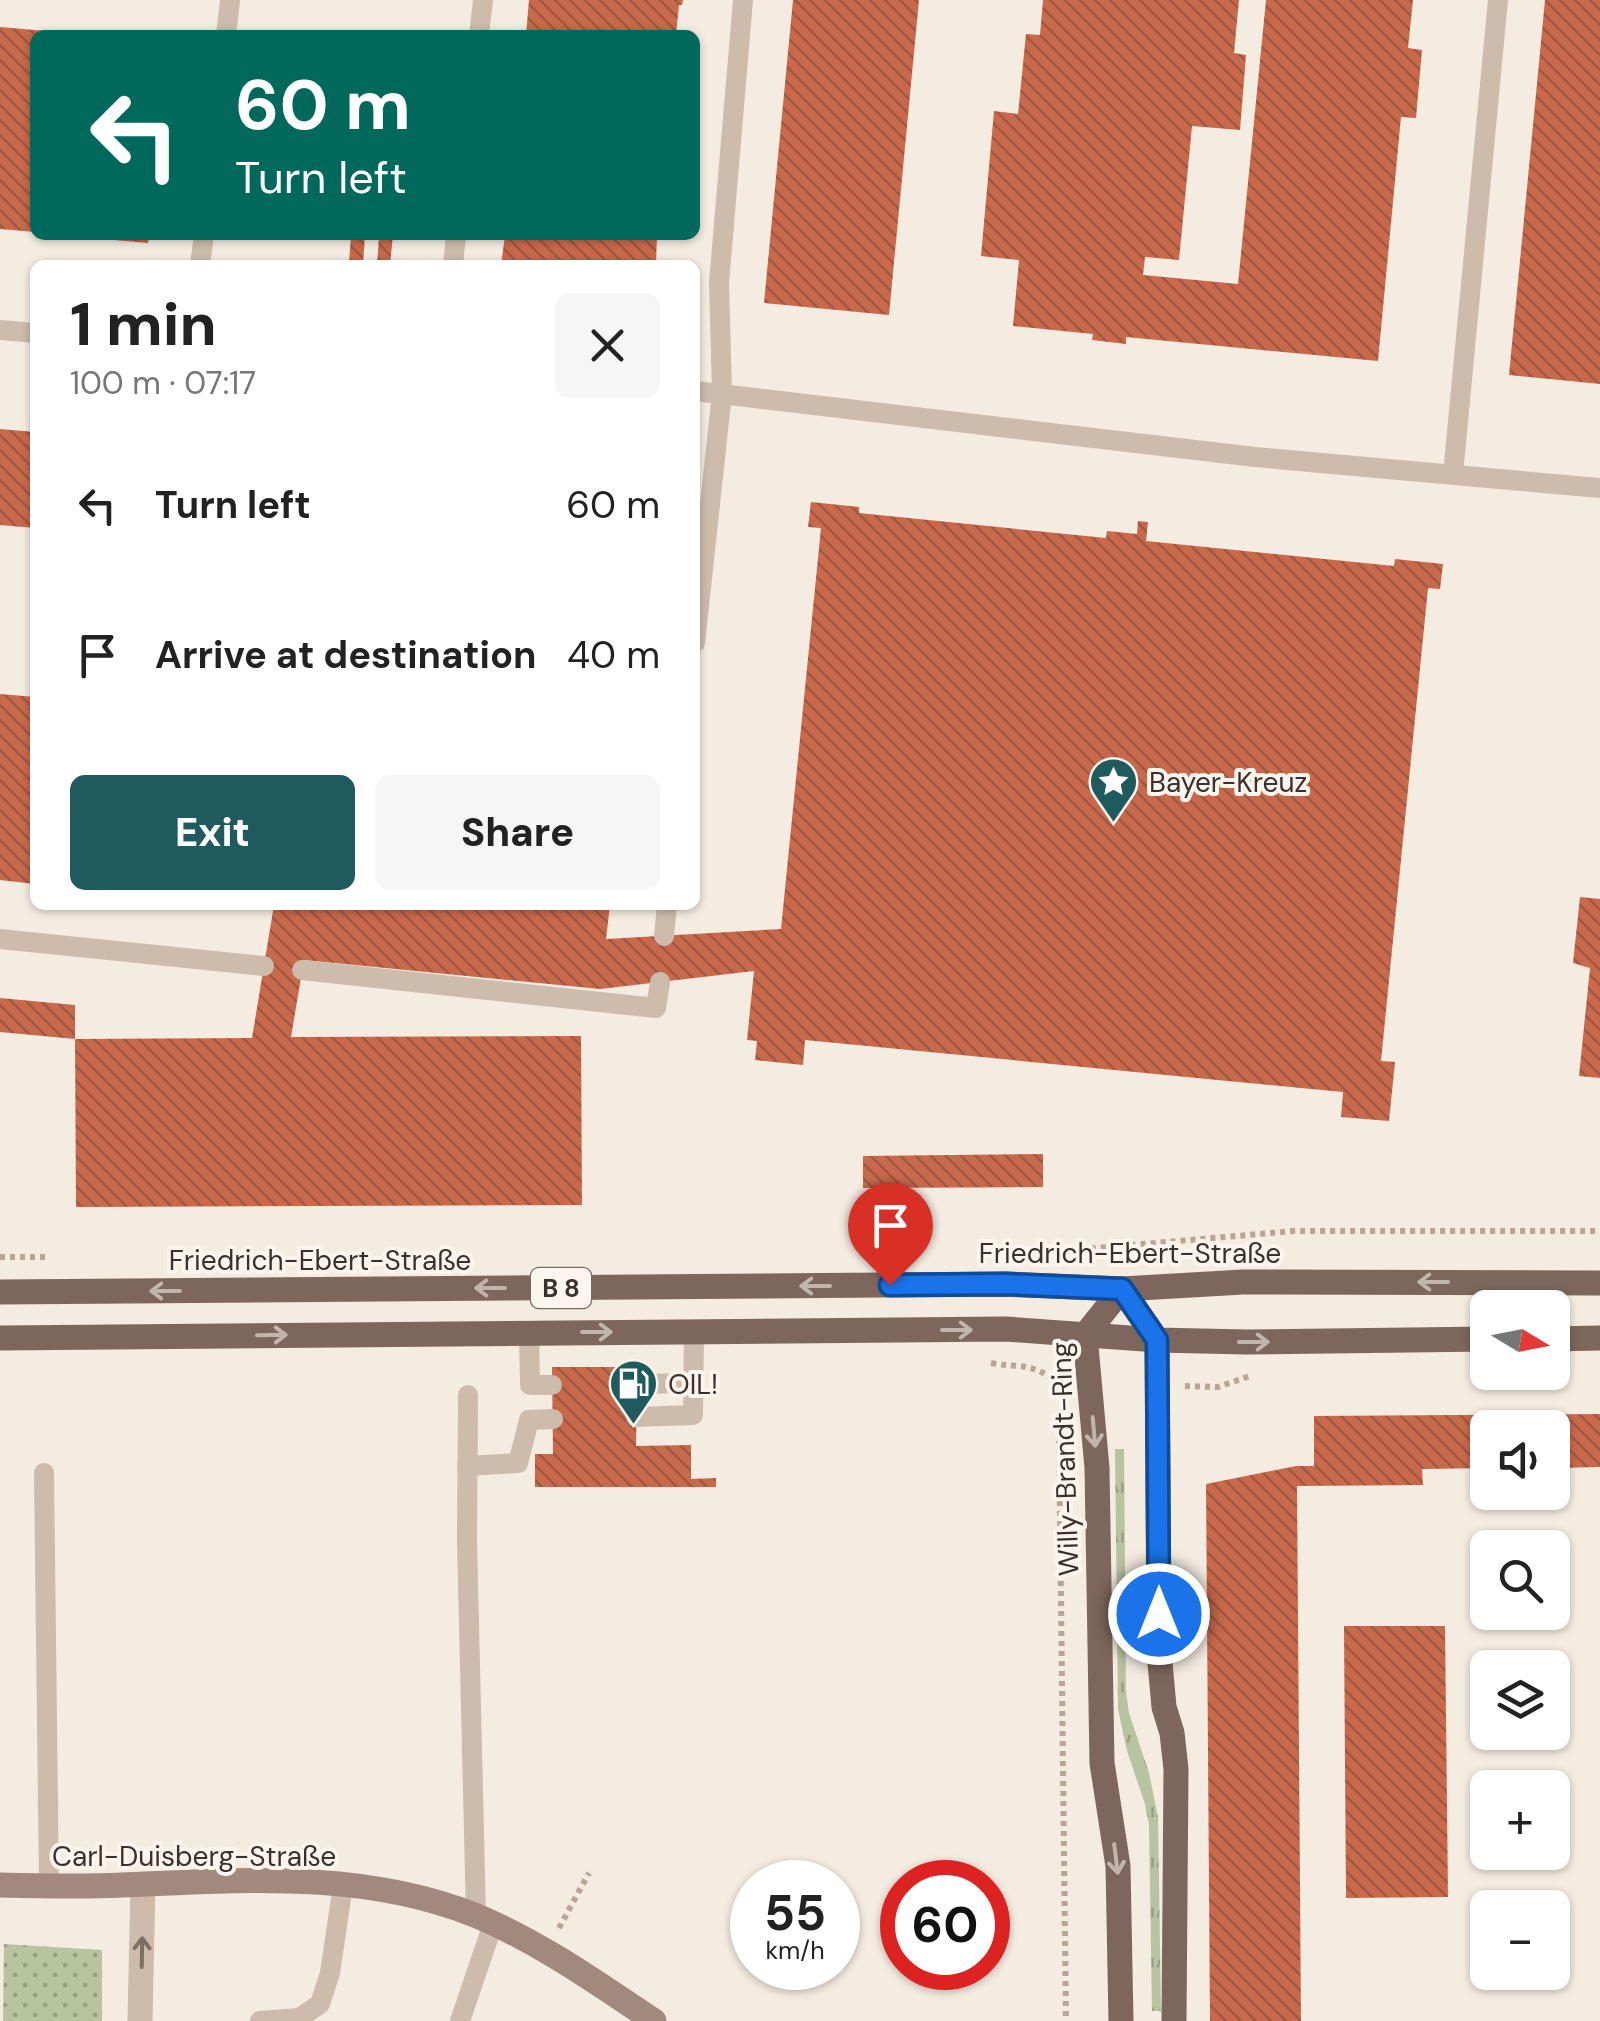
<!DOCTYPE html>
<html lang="en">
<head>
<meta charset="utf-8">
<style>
  body { margin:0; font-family:"DM Sans",sans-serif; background:#f6f6f6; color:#222; height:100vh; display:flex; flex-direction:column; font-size:38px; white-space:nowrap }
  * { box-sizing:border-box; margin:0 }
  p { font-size:32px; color:#767676 }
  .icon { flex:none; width:55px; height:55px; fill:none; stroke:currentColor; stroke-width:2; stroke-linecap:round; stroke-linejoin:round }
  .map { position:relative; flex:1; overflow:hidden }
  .side { position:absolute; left:30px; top:260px; width:670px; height:650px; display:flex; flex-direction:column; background:#fff; border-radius:15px; box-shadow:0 2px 8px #0004 }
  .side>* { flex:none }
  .hud { position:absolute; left:30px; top:30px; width:670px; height:210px; border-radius:15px; box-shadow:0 2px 8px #0004; background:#00695c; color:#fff; overflow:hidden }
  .needle { width:65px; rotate:100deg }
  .tools { position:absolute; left:1470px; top:1290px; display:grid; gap:20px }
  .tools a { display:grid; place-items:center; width:100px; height:100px; border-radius:15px; background:#fff; box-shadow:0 2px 8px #0004; font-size:50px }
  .speed { position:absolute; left:730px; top:1860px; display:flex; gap:20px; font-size:50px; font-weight:700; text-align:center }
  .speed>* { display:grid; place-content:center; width:130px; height:130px; border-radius:50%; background:#fff; box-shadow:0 2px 8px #0004; line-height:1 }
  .speed small { font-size:25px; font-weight:400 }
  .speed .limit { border:15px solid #d22; background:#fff; color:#111 }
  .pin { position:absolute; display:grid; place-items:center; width:85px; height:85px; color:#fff; margin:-102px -42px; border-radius:50% 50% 50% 0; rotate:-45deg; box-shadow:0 0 10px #0007 }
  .pin .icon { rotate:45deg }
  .me { position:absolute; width:110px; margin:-55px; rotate:0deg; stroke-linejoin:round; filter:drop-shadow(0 0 8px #0008) }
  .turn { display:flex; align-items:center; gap:35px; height:210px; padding:0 40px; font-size:45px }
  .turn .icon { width:130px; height:130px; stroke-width:2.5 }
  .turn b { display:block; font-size:70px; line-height:85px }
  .round { display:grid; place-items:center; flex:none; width:105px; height:105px; border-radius:15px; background:#f6f6f6 }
  .headline { display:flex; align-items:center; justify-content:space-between; height:170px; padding:0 40px }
  h1 { font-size:60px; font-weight:800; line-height:75px }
  .action { display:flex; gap:20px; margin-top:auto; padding:20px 40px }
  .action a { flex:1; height:115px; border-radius:15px; background:#1f5a5e; color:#fff; font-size:40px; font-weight:800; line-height:115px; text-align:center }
  .action a+a { background:#f6f6f6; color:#222 }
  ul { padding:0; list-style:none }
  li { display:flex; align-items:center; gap:30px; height:150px; padding:0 40px }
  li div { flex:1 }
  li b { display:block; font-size:38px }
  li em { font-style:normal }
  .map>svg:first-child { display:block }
  .grass { fill:url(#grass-tufts) }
  .park { fill:url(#park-dots) }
  .building { fill:url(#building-back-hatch) }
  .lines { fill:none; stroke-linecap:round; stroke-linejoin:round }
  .path { stroke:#b9a596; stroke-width:6; stroke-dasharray:5 5; stroke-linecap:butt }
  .lane { stroke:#cdbbac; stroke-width:20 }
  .street { stroke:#cdbbac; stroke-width:25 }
  .secondary { stroke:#a18a7d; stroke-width:25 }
  .primary { stroke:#7d675c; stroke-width:25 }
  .oneway { stroke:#c2b5ac }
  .oneway2 { stroke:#7d6f65 }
  .route-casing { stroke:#114b97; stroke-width:25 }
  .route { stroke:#1a73e8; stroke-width:18 }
  .labels { text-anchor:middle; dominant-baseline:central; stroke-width:8; stroke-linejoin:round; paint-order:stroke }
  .shield { fill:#fbf5ee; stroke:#756b66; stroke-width:2.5 }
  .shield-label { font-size:25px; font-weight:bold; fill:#3b302b }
  .poi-label { font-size:28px; fill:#3b302b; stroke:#fbf5ee; text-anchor:start }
  .street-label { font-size:28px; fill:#3b302b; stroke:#fbf5ee }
</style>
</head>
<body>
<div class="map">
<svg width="1600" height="2021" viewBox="0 0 1600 2021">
  <defs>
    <pattern id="grass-tufts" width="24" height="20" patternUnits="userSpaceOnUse" patternTransform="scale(2.5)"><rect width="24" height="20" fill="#b8c4a0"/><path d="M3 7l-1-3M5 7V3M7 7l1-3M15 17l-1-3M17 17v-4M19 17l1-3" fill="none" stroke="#97a083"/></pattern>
    <pattern id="park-dots" width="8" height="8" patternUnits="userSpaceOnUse" patternTransform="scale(2.5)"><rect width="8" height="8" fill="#b8c4a0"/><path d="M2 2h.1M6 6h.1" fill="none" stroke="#97a083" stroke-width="1.8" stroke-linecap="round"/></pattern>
    <pattern id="building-back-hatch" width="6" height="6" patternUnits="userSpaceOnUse" patternTransform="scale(2.5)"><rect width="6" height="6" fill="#c8694b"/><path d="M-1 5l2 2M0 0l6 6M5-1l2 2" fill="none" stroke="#a4573f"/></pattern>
  </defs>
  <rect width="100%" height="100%" fill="#f4ebe1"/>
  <!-- grass -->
  <polygon class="grass" points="1115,1449 1124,1449 1126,1691 1129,1713 1149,1773 1158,1817 1161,2011 1152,2011 1149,1825 1145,1804 1127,1751 1118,1709"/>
  <!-- park -->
  <polygon class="park" points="4,1944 102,1950 102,2021 3,2021"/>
  <!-- building -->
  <g class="building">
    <polygon points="529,0 683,0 682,5 679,5 676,35 526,35"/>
    <polygon points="793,0 919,0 889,315 764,303"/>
    <polygon points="1043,0 1239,0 1234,53 1246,55 1240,130 1192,126 1179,260 1145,257 1143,275 1238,284 1266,0 1413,0 1408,48 1422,50 1416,118 1401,117 1378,361 1126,337 1126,344 1092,340 1093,334 1013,326 1019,260 981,256 994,111 1018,114 1026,34 1040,35"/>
    <polygon points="1545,0 1600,0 1600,384 1509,375"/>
    <polygon points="0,27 58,32 58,35 35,35 35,232 0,229"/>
    <polygon points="91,235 149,235 148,243 91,238"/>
    <polygon points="351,235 365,235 363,264 349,263"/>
    <polygon points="379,235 393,235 390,265 377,265"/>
    <polygon points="505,235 657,235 656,265 501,265"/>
    <polygon points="0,429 35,432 35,528 0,525"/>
    <polygon points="811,502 859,507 859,513 1106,538 1107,531 1137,534 1138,521 1148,522 1146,541 1394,566 1395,559 1443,564 1440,589 1428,588 1381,1061 1395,1062 1389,1121 1341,1117 1343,1092 805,1040 803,1065 755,1060 757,1041 747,1040 754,971 600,989 304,960 291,1037 581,1036 582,1205 76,1207 75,1039 0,1032 0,998 75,1005 75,1039 252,1038 274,905 610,905 606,939 781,929 821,528 808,527"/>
    <polygon points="0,694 35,697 35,884 0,880"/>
    <polygon points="1580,897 1600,899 1600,1078 1579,1076 1590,968 1573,963"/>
    <polygon points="1043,1154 1043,1187 863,1188 863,1156"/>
    <polygon points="552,1367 637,1367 636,1446 691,1445 691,1479 716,1478 716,1487 535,1487 535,1454 553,1454"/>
    <polygon points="1600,1414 1600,1467 1552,1468 1552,1428 1488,1428 1488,1468 1422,1469 1423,1485 1297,1486 1301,2021 1210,2021 1206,1484 1296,1466 1314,1466 1314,1416"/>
    <polygon points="1344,1626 1445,1626 1448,1897 1346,1898"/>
  </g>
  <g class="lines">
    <!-- path -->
    <g class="path">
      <polyline points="1051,1252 1294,1231 1600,1231"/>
      <polyline points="0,1257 49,1257"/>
      <path d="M991 1363C1018 1368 1036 1362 1057 1384"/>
      <polyline points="1185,1386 1218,1387 1250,1376"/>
      <polyline points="1059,1431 1066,2021"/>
      <polyline points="559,1928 589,1873"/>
    </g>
    <!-- lane -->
    <g class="lane">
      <polyline points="226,35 230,0"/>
      <polyline points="479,35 483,0"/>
      <polyline points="200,265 204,235"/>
      <polyline points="453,265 456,235"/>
      <polyline points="0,330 35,333"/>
      <polyline points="695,391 1255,457 1600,488"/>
      <polyline points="1453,474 1498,0"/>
      <polyline points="695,643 722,393 719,283 743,0"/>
      <polyline points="664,936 667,905"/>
      <polyline points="0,939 264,966"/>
      <polyline points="302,970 656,1008 660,982"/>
      <polyline points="529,1333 530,1385 552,1385"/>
      <polyline points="636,1384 693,1383"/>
      <polyline points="468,1395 467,1541 476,1916"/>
      <polyline points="636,1417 693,1415 694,1332"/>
      <polyline points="467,1466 518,1463 529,1420 553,1419"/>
      <polyline points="44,1473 49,1886"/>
      <polyline points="260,2021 299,2018 320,2004 330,1973 343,1885"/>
      <polyline points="460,2021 493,1924"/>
    </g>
    <!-- street -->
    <polyline class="street" points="140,2021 143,1884"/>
    <!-- secondary -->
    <path class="secondary" d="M0 1885C41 1886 82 1887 122 1885 241 1880 364 1870 477 1916 541 1943 597 1983 654 2021"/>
    <!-- primary -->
    <g class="primary">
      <polyline points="1122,1289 1157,1340 1159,1652 1164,1707 1172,1733 1176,1769 1174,2021"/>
      <polyline points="0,1292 1006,1284 1122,1289 1243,1282 1600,1283"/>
      <polyline points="0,1338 1006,1329 1157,1340 1246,1342 1488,1339"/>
      <polyline points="1552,1339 1600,1338"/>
      <polyline points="1121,2021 1118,1866 1102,1763 1097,1468 1085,1335 1122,1289"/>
    </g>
  </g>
  <!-- one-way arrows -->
  <defs><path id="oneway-shaft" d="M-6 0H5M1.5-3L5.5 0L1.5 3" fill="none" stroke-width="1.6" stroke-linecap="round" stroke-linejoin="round" transform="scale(2.5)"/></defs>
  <g class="oneway">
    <use href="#oneway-shaft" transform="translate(1433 1282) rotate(-180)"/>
    <use href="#oneway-shaft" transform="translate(815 1286) rotate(180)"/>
    <use href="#oneway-shaft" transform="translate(490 1288) rotate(180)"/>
    <use href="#oneway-shaft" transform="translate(165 1291) rotate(180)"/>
    <use href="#oneway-shaft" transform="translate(957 1330)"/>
    <use href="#oneway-shaft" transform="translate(597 1332)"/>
    <use href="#oneway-shaft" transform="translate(272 1335) rotate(-1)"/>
    <use href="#oneway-shaft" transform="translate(1254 1342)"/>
    <use href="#oneway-shaft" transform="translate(1094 1432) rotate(85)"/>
    <use href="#oneway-shaft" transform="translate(1116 1859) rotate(83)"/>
  </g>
  <use class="oneway2" href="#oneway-shaft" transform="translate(142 1952) rotate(-89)"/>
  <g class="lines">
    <defs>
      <polyline id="route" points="890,1285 1006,1284 1122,1289 1157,1340 1159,1614"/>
    </defs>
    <!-- route casing -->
    <use href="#route" class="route-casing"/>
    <!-- route -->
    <use href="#route" class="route"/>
  </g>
  <!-- icons -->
  <defs>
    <symbol id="sight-pin" viewBox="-11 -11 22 30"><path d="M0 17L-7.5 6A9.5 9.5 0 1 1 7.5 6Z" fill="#1f5a5e" stroke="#fbf5ee"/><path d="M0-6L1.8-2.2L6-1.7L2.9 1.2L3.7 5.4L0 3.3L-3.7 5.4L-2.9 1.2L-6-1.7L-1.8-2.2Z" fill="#fff"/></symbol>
    <symbol id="fuel-pin" viewBox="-11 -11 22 30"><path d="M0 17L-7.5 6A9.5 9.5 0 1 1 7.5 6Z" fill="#1f5a5e" stroke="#fbf5ee"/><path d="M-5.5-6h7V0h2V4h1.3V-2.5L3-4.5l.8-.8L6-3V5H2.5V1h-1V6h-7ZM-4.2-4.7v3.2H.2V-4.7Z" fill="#fff"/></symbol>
  </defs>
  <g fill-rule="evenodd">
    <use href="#sight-pin" x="1086" y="754" width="55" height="75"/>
    <use href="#fuel-pin" x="606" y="1356" width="55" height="75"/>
  </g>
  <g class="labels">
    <!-- shield labels -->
    <rect class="shield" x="531" y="1268" width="60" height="40" rx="8"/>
    <g class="shield-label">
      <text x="561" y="1288">B 8</text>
    </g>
    <!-- poi labels -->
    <g class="poi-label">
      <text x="1149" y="782">Bayer-Kreuz</text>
      <text x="668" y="1384">OIL!</text>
    </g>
    <!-- street labels -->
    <g class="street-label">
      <text x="1130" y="1253">Friedrich-Ebert-Straße</text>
      <text x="320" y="1260">Friedrich-Ebert-Straße</text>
      <text transform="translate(1065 1459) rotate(-92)">Willy-Brandt-Ring</text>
      <text x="194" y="1856">Carl-Duisberg-Straße</text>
    </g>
  </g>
</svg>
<div class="tools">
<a><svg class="needle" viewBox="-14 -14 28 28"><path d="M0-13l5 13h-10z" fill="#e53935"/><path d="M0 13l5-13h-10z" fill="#767676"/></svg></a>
<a><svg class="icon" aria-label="sound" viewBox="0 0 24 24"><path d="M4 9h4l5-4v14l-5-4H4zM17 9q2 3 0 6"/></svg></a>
<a><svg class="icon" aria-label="search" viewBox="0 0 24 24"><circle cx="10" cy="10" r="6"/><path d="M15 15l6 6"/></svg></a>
<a><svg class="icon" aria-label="layers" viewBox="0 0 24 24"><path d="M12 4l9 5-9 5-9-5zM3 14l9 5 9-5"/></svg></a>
<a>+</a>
<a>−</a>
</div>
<div class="speed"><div>55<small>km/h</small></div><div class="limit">60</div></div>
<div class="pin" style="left:890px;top:1285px;background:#d93025"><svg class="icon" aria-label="arrive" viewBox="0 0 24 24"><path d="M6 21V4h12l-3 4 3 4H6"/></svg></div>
<svg class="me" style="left:1159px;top:1614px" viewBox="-20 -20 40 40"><circle r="17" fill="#1a73e8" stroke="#fff" stroke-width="3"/><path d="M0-11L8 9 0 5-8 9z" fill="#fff"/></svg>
<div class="hud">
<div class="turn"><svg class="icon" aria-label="left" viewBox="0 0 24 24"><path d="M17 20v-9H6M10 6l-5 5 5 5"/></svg><div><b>60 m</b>Turn left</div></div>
</div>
<section class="side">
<div class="headline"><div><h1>1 min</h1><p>100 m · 07:17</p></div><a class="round"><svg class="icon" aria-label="close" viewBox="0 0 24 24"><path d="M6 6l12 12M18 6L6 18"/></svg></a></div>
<ul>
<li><svg class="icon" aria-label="left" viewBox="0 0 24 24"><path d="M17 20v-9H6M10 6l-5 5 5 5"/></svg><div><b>Turn left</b></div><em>60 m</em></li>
<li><svg class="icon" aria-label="arrive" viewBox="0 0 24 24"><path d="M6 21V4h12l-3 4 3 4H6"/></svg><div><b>Arrive at destination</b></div><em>40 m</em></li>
</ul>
<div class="action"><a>Exit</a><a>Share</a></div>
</section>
</div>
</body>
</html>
